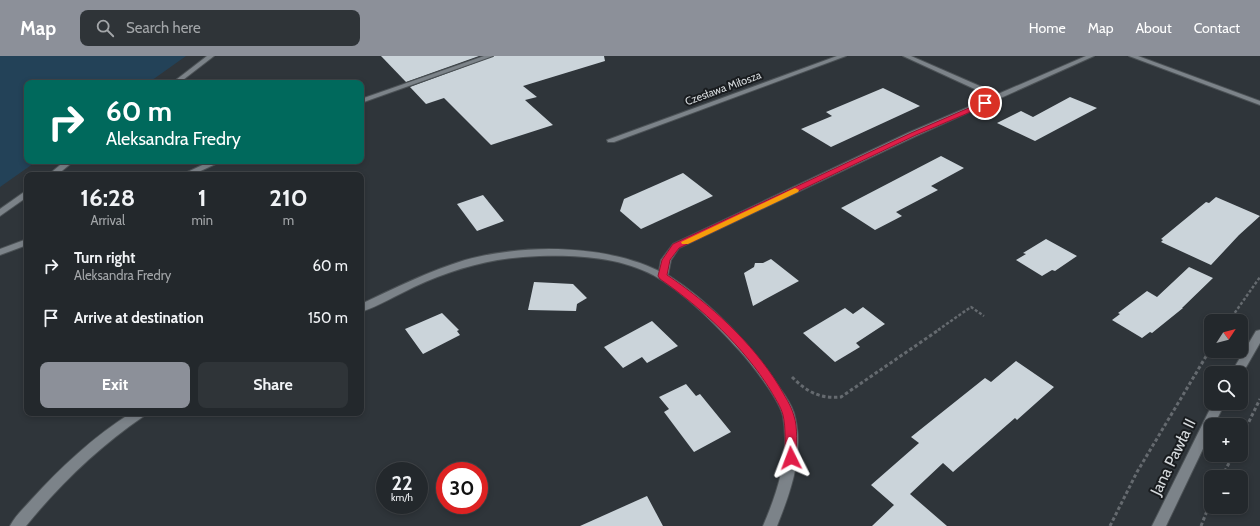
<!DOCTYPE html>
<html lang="en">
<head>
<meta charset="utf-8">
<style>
  body { margin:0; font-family:Cabin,sans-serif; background:#2f3438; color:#f1f3f6; height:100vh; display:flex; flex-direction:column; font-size:15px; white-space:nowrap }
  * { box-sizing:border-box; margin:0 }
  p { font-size:13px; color:#a3a6a9 }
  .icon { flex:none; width:22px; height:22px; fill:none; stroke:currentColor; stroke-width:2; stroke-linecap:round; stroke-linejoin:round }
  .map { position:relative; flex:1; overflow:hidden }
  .side { position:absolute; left:24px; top:116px; width:340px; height:244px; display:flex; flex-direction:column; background:#23282c; border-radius:8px; box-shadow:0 2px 6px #0003,0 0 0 1px #404448 }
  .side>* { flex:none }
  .guide { position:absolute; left:24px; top:24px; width:340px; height:84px; border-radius:8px; box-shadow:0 2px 6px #0003,0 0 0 1px #404448; background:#00695c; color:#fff; overflow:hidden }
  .needle { width:26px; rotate:54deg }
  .controls { position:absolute; left:1204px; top:258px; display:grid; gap:8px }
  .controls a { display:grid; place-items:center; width:44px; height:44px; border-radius:8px; background:#23282c; box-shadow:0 2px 6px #0003,0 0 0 1px #404448; font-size:20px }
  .speed { position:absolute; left:376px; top:406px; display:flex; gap:8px; font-size:20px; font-weight:700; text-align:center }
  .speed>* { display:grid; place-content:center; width:52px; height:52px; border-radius:50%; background:#23282c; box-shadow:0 2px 6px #0003,0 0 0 1px #404448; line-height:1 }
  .speed small { font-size:10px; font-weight:400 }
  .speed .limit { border:6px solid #d22; background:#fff; color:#111 }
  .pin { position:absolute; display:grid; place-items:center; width:34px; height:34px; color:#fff; margin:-17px; border:2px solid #fff; border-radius:50%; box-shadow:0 1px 4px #0007 }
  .me { position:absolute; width:44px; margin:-22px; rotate:357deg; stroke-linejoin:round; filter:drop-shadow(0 0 3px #0008) }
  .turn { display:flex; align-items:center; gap:14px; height:84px; padding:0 16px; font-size:18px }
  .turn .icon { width:52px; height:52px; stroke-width:2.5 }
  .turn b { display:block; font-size:28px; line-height:34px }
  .eta { display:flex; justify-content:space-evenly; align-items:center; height:68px; text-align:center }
  .eta b { font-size:24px; font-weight:700; line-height:28px }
  .cta { display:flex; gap:8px; margin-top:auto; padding:8px 16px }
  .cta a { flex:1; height:46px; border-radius:8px; background:#8c9099; color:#fff; font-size:16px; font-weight:700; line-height:46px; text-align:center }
  .cta a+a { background:#2f3438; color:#f1f3f6 }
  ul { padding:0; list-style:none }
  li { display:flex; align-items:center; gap:12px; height:52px; padding:0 16px }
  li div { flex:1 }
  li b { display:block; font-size:15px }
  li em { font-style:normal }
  header { display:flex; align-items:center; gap:24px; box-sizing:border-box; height:56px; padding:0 20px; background:#8c9099; color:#fff }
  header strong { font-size:19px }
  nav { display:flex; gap:22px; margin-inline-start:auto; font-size:14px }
  .search { width:280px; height:36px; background:#2f3438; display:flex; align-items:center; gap:10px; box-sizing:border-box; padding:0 14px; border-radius:8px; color:#a3a6a9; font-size:15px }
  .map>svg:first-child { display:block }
  .green { fill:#234258 }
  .building { fill:#cbd4da }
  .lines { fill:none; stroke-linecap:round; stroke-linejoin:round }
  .minor-casing { stroke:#4c5256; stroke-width:2 }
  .tertiary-casing { stroke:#4c5256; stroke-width:2 }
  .path-far1 { stroke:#656a6f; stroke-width:2.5; stroke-dasharray:3 2; stroke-linecap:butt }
  .path { stroke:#656a6f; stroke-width:3; stroke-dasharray:3.5 2.5; stroke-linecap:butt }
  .minor { fill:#7c8389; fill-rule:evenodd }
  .tertiary { fill:#7c8389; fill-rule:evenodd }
  .route { fill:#e11d48; stroke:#92132f }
  .slow { fill:#f59e0b }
  .labels { text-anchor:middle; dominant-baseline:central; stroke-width:4; stroke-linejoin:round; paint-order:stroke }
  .far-street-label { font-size:11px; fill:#d5d9dc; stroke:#191c1f }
  .near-street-label { font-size:16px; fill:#d5d9dc; stroke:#191c1f }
</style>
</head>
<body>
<header>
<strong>Map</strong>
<div class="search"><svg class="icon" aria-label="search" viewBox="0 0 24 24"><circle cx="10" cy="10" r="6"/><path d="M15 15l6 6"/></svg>Search here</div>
<nav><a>Home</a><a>Map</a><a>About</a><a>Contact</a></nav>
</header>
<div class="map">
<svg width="1260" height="470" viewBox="0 0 1260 470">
  <rect width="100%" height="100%" fill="#2f353a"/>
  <!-- green -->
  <polygon class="green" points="0,0 186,0 148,27 27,27 27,105 37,105 0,131"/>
  <!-- building -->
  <g class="building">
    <polygon points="381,0 479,0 406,26"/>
    <polygon points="494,0 604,0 605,5 523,30 537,41 525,44 553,69 491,89 444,42 426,48 410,31"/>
    <polygon points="883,32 920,50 831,91 801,73 832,60 826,56"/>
    <polygon points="1070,41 1097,52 1035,85 997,67 1021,55 1033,61"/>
    <polygon points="941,100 964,112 931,130 938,134 896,156 902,160 875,174 841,152"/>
    <polygon points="683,117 713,140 641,173 620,155 624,143"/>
    <polygon points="483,139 504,165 477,175 457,148"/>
    <polygon points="1216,141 1260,160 1239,179 1211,209 1161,186 1163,184 1161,183 1206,146 1209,147"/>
    <polygon points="1046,183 1077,200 1055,215 1052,214 1042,220 1016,204 1026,198 1023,197"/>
    <polygon points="771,203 799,225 753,250 744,217 754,211 755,207 763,207"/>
    <polygon points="1189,211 1213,222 1182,252 1183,252 1152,277 1150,276 1142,282 1112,264 1120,258 1118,257 1147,235 1157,241"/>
    <polygon points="534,226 573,228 587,242 577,248 576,255 528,254"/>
    <polygon points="863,251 885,268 856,287 860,291 835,306 803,277 845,252 853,258"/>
    <polygon points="442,257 459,274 457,275 460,279 423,298 405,273"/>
    <polygon points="652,265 678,290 647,307 642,301 623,312 604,291"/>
    <polygon points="1016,305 1054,331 1017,364 1015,362 953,416 943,407 910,438 947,470 872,470 894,449 871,429 919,387 911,381 985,322 991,326"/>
    <polygon points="686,328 696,340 700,338 731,376 694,396 664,356 669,353 659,341"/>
    <polygon points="647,440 663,470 580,470"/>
  </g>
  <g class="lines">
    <defs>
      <g id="minor">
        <polygon points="484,0 493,0 361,47 361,43"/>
        <polygon points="837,0 846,0 614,86 608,86 607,84"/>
        <path d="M903 0H911L998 38 1086 0H1094L916 80 679 192 671 204 668 219C709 245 753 290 779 331 785 339 791 348 794 357 805 396 791 435 777 470H763C778 435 790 398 783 360 779 343 751 307 739 294 714 267 685 237 653 219 615 199 565 198 523 201 484 204 449 215 414 231 397 239 379 250 361 256V248C395 232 429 215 465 204 523 188 604 188 659 215L661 204 673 188 910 76 992 41Z"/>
        <polygon points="1129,0 1138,0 1260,45 1260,49"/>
        <polygon points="211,105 222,105 192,119 181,119"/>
        <polygon points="27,183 27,189 0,199 0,193"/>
        <polygon points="1260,274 1260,287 1241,320 1241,317 1231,317 1256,275"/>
        <polygon points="1213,347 1225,347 1214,369 1211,369 1211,376 1166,470 1152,470"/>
        <path d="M131 357H146L144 360C99 391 60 428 26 470H10C15 460 24 452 31 444 61 411 93 381 131 357Z"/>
      </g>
      <g id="tertiary">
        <polygon points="207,0 214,0 179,27 172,27"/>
        <polygon points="65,105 74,105 57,119 48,119"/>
        <polygon points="27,134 27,141 0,160 0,153"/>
      </g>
    </defs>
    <!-- minor casing -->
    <use href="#minor" class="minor-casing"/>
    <!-- tertiary casing -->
    <use href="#tertiary" class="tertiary-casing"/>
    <!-- path-far1 -->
    <g class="path-far1">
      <polyline points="1229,265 1260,221"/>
      <polyline points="938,274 971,251 984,260"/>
    </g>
    <!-- path -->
    <g class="path">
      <path d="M792 321C807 336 820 343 841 341L940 273"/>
      <polyline points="1241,382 1260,343"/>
      <polyline points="1222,421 1233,399"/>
      <polyline points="1110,470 1137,416 1211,292"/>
      <polyline points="1201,470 1211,445"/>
    </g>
    <!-- minor -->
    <use href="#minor" class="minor"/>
    <!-- tertiary -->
    <use href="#tertiary" class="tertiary"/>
  </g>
  <!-- route -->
  <path class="route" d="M985 45 988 47 987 49 916 79 679 192 670 204 667 219C710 248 752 286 779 330 784 339 791 349 794 360 798 372 796 389 797 402L795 406 791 407 787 406 785 402C785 390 786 371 783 359 781 351 775 342 771 335 744 291 702 252 660 223L658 220 662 204 673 188 911 77Z"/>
  <!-- slow -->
  <polygon class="slow" points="795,132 799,134 798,136 688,188 682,188 681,186"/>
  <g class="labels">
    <!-- far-street labels -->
    <g class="far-street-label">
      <text transform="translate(723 32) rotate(-20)">Czesława Miłosza</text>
    </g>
    <!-- near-street labels -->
    <g class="near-street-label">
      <text transform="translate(1173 401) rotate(-64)">Jana Pawła II</text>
    </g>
  </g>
</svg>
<div class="controls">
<a><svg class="needle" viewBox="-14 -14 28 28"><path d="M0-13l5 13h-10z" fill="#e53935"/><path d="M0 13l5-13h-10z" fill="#a3a6a9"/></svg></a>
<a><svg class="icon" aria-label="search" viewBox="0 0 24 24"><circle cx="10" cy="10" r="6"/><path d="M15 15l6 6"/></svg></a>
<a>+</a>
<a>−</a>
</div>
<div class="speed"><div>22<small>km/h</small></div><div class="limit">30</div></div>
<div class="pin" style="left:985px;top:47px;background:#d93025"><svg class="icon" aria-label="arrive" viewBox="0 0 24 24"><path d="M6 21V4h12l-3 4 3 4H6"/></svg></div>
<svg class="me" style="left:791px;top:402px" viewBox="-20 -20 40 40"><path d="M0-17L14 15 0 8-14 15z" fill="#e11d48" stroke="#fff" stroke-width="4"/></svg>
<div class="guide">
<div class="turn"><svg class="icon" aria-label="right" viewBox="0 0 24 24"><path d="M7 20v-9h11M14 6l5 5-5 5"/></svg><div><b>60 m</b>Aleksandra Fredry</div></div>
</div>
<section class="side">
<div class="eta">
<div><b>16:28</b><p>Arrival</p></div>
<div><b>1</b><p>min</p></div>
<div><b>210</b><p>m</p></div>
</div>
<ul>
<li><svg class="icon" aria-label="right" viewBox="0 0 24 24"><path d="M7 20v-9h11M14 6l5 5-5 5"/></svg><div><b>Turn right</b><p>Aleksandra Fredry</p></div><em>60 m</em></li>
<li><svg class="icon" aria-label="arrive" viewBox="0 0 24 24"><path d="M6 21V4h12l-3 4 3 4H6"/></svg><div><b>Arrive at destination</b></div><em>150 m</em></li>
</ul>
<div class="cta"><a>Exit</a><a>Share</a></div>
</section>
</div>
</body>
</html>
